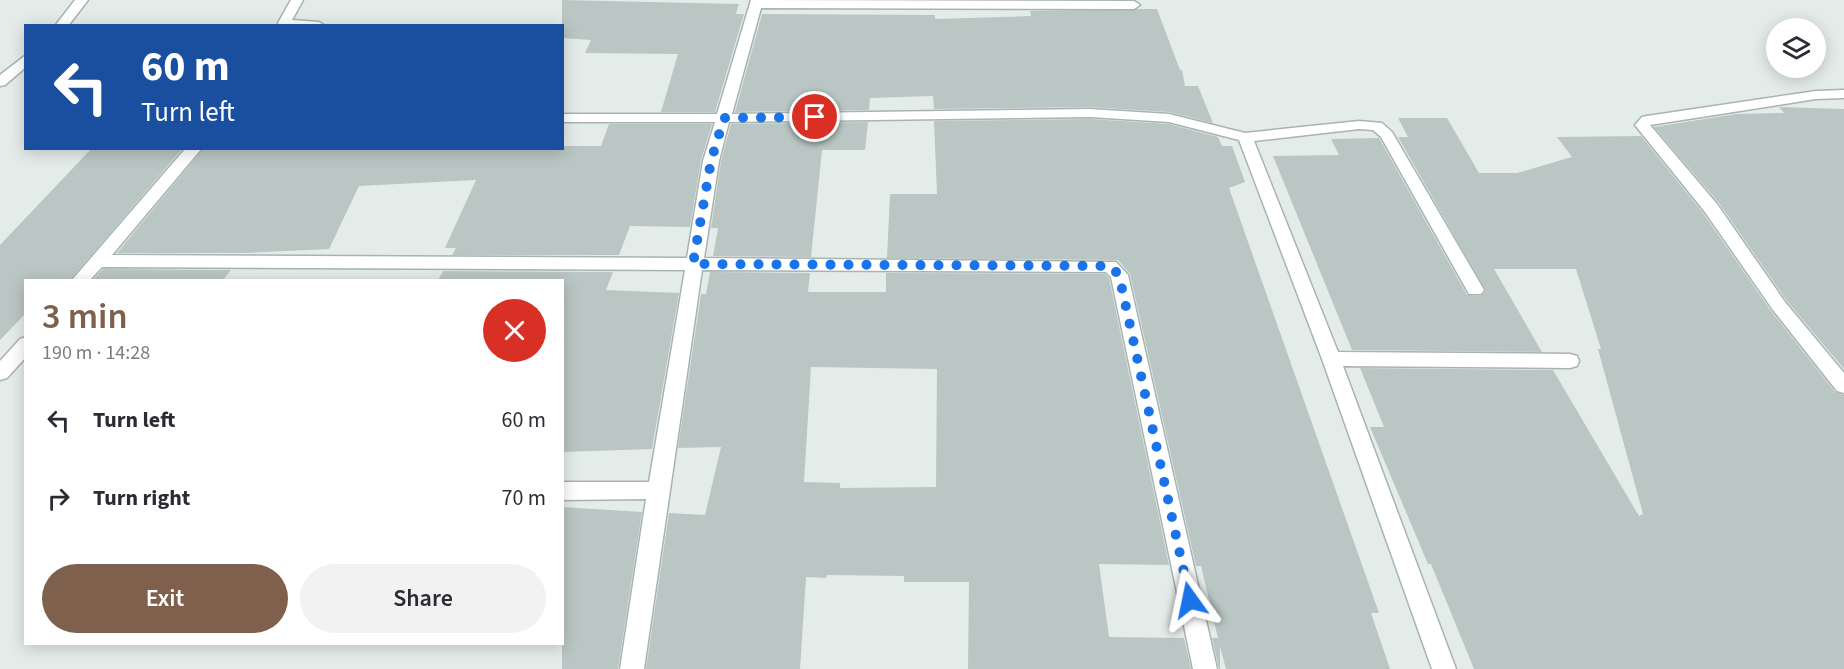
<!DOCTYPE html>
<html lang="en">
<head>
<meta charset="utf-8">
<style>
  body { margin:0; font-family:"Source Sans 3",sans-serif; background:#f2f2f3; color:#2b2b33; height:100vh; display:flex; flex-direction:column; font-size:22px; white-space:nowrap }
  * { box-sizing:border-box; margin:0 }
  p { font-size:20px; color:#7c7c81 }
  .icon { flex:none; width:33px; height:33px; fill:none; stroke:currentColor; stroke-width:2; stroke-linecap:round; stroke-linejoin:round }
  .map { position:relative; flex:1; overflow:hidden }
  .sheet { position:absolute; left:24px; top:279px; width:540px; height:366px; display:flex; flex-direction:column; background:#fff; border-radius:0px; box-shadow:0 3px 15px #0003 }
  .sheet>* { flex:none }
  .banner { position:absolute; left:24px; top:24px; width:540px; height:126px; border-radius:0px; box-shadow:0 3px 15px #0003; background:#1a4fa0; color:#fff; overflow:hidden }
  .controls { position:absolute; left:1766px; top:18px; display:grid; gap:12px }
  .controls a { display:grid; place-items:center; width:60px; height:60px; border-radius:50%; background:#fff; box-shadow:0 3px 15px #0003; font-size:30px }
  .pin { position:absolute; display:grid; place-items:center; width:51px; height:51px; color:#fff; margin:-26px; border:3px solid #fff; border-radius:50%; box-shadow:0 2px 6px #0007 }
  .me { position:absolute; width:66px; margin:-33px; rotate:348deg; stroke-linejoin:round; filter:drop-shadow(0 0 4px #0008) }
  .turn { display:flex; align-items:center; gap:21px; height:126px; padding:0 18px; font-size:27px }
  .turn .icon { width:78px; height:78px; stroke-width:2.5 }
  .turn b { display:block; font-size:42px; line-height:51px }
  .round { display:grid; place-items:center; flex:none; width:63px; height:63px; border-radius:32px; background:#f2f2f3 }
  .headline { display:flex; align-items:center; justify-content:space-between; height:102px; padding:0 18px }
  h1 { font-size:36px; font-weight:600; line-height:45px; color:#7e604c }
  .primary-button { display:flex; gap:12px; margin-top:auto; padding:12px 18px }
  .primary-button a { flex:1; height:69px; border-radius:36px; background:#7e604c; color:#fff; font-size:24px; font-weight:600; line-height:69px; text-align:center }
  .primary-button a+a { background:#f2f2f3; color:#2b2b33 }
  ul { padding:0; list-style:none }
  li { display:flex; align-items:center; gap:18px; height:78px; padding:0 18px }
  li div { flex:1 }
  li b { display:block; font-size:22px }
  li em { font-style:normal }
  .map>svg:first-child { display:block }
  .building { fill:#bac6c4; fill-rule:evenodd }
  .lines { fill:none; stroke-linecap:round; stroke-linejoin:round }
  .minor-casing { stroke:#a7b4b2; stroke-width:3 }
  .minor { fill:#fff; fill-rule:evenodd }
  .route { stroke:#1a73e8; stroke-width:10; stroke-dasharray:0 18 }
</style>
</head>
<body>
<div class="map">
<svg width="1844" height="669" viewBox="0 0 1844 669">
  <rect width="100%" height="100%" fill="#e4ecea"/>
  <!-- building -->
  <g class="building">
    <polygon points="562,0 739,4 736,14 744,14 715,112 661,112 678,54 585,53 591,40 562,38"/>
    <polygon points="1137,9 1157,9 1180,70 1182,70 1185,86 1198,86 1213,123 1169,112 1090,107 934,109 933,96 870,98 869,110 735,112 762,14 935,15 935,19 1031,16 1030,11"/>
    <polygon points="1779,107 1844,109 1844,369 1787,301 1719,203 1654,127 1736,114 1784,113"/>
    <polygon points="1398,118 1447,118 1479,173 1517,173 1572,157 1557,137 1641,136 1703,213 1771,311 1835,392 1844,395 1844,669 1474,669 1431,564 1428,564 1370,427 1384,427 1360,368 1553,370 1639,516 1643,514 1598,349 1601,349 1576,269 1494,269 1542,352 1352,350 1273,156 1339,155 1331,139 1379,138 1467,295 1481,296 1486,291 1398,137 1408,137"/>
    <polygon points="1090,119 1169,124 1218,137 1222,146 1232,146 1245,182 1229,188 1379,613 1371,613 1390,669 1226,669 1220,647 1220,669 1219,669 1212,638 1218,638 1201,566 1196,566 1130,274 1118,260 887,258 890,194 937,194 934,121"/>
    <polygon points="868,122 865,150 822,150 811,257 713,256 718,228 711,228 721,161 731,124"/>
    <polygon points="609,124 712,124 701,160 690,227 630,226 619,255 452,255 456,248 445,248 476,180 359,186 329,249 243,253 117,253 204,148 562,148 562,146 601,146"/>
    <polygon points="92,148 183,148 70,280 26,280 26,313 0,340 0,245"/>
    <polygon points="103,269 231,270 223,280 93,280"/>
    <polygon points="443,271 613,272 606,290 679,293 652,449 562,452 562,280 438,280"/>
    <path d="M710 272 810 273 808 292H886V273L1105 274 1109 278 1169 565 1099 564 1109 637 1184 638 1191 669H968L969 582H904V576L827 575 826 578 806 577 800 669H646L669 513 705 515 721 447 678 448 701 294H706ZM811 367 937 369 936 487 840 488V483L804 482Z"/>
    <polygon points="562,507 642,512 618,669 562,669"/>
  </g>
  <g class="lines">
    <defs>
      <g id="minor">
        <polygon points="75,0 88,0 68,26 55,26"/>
        <polygon points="291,0 303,0 292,20 319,22 325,26 279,26 278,23"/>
        <polygon points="751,0 1134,1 1140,5 1134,9 761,8 732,114 1090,109 1169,114 1245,133 1359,121 1382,123 1392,132 1484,290 1481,294 1469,294 1381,137 1373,130 1359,129 1254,141 1338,352 1570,354 1577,356 1579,361 1577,366 1570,368 1343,366 1456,669 1432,669 1322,359 1239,140 1169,122 1090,117 729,122 719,161 704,258 1116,262 1128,275 1217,669 1193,669 1111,277 1106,272 702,270 644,669 620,669 646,499 562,500 562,482 649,482 685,270 102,267 90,280 72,280 186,148 202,148 112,255 687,258 703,161 715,122 562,122 562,114 717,114"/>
        <polygon points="26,55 26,67 5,85 0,86 0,75"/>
        <polygon points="1844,90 1844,98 1816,99 1650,125 1717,204 1785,302 1844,373 1844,393 1837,391 1773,310 1705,212 1635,125 1642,117 1647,116 1816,91"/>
        <polygon points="26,337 26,357 7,378 0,380 0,361 20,339"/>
      </g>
    </defs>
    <!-- minor casing -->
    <use href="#minor" class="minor-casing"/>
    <!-- minor -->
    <use href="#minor" class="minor"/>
  </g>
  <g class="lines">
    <!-- route -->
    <polyline class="route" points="815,117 724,118 711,161 693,264 1110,266 1119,275 1190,600"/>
  </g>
</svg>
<div class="controls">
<a><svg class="icon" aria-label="layers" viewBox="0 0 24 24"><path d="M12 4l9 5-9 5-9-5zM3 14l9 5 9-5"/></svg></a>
</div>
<div class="pin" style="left:815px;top:117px;background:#d93025"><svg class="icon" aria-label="arrive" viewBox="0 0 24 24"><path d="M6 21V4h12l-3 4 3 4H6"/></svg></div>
<svg class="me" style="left:1190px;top:600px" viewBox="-20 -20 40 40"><path d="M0-17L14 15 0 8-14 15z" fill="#1a73e8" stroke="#fff" stroke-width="4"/></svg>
<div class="banner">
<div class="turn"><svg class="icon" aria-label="left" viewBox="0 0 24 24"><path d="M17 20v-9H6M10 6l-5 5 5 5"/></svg><div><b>60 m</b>Turn left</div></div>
</div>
<section class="sheet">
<div class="headline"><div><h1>3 min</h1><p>190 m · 14:28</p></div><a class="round" style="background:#d93025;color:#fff"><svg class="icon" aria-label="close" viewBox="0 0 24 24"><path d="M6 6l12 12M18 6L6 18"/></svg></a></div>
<ul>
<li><svg class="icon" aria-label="left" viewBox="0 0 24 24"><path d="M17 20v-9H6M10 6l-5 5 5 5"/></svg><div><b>Turn left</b></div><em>60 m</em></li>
<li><svg class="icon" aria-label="right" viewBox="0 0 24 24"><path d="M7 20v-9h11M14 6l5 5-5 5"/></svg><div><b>Turn right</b></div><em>70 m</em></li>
</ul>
<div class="primary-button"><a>Exit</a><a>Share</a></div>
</section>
</div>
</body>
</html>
